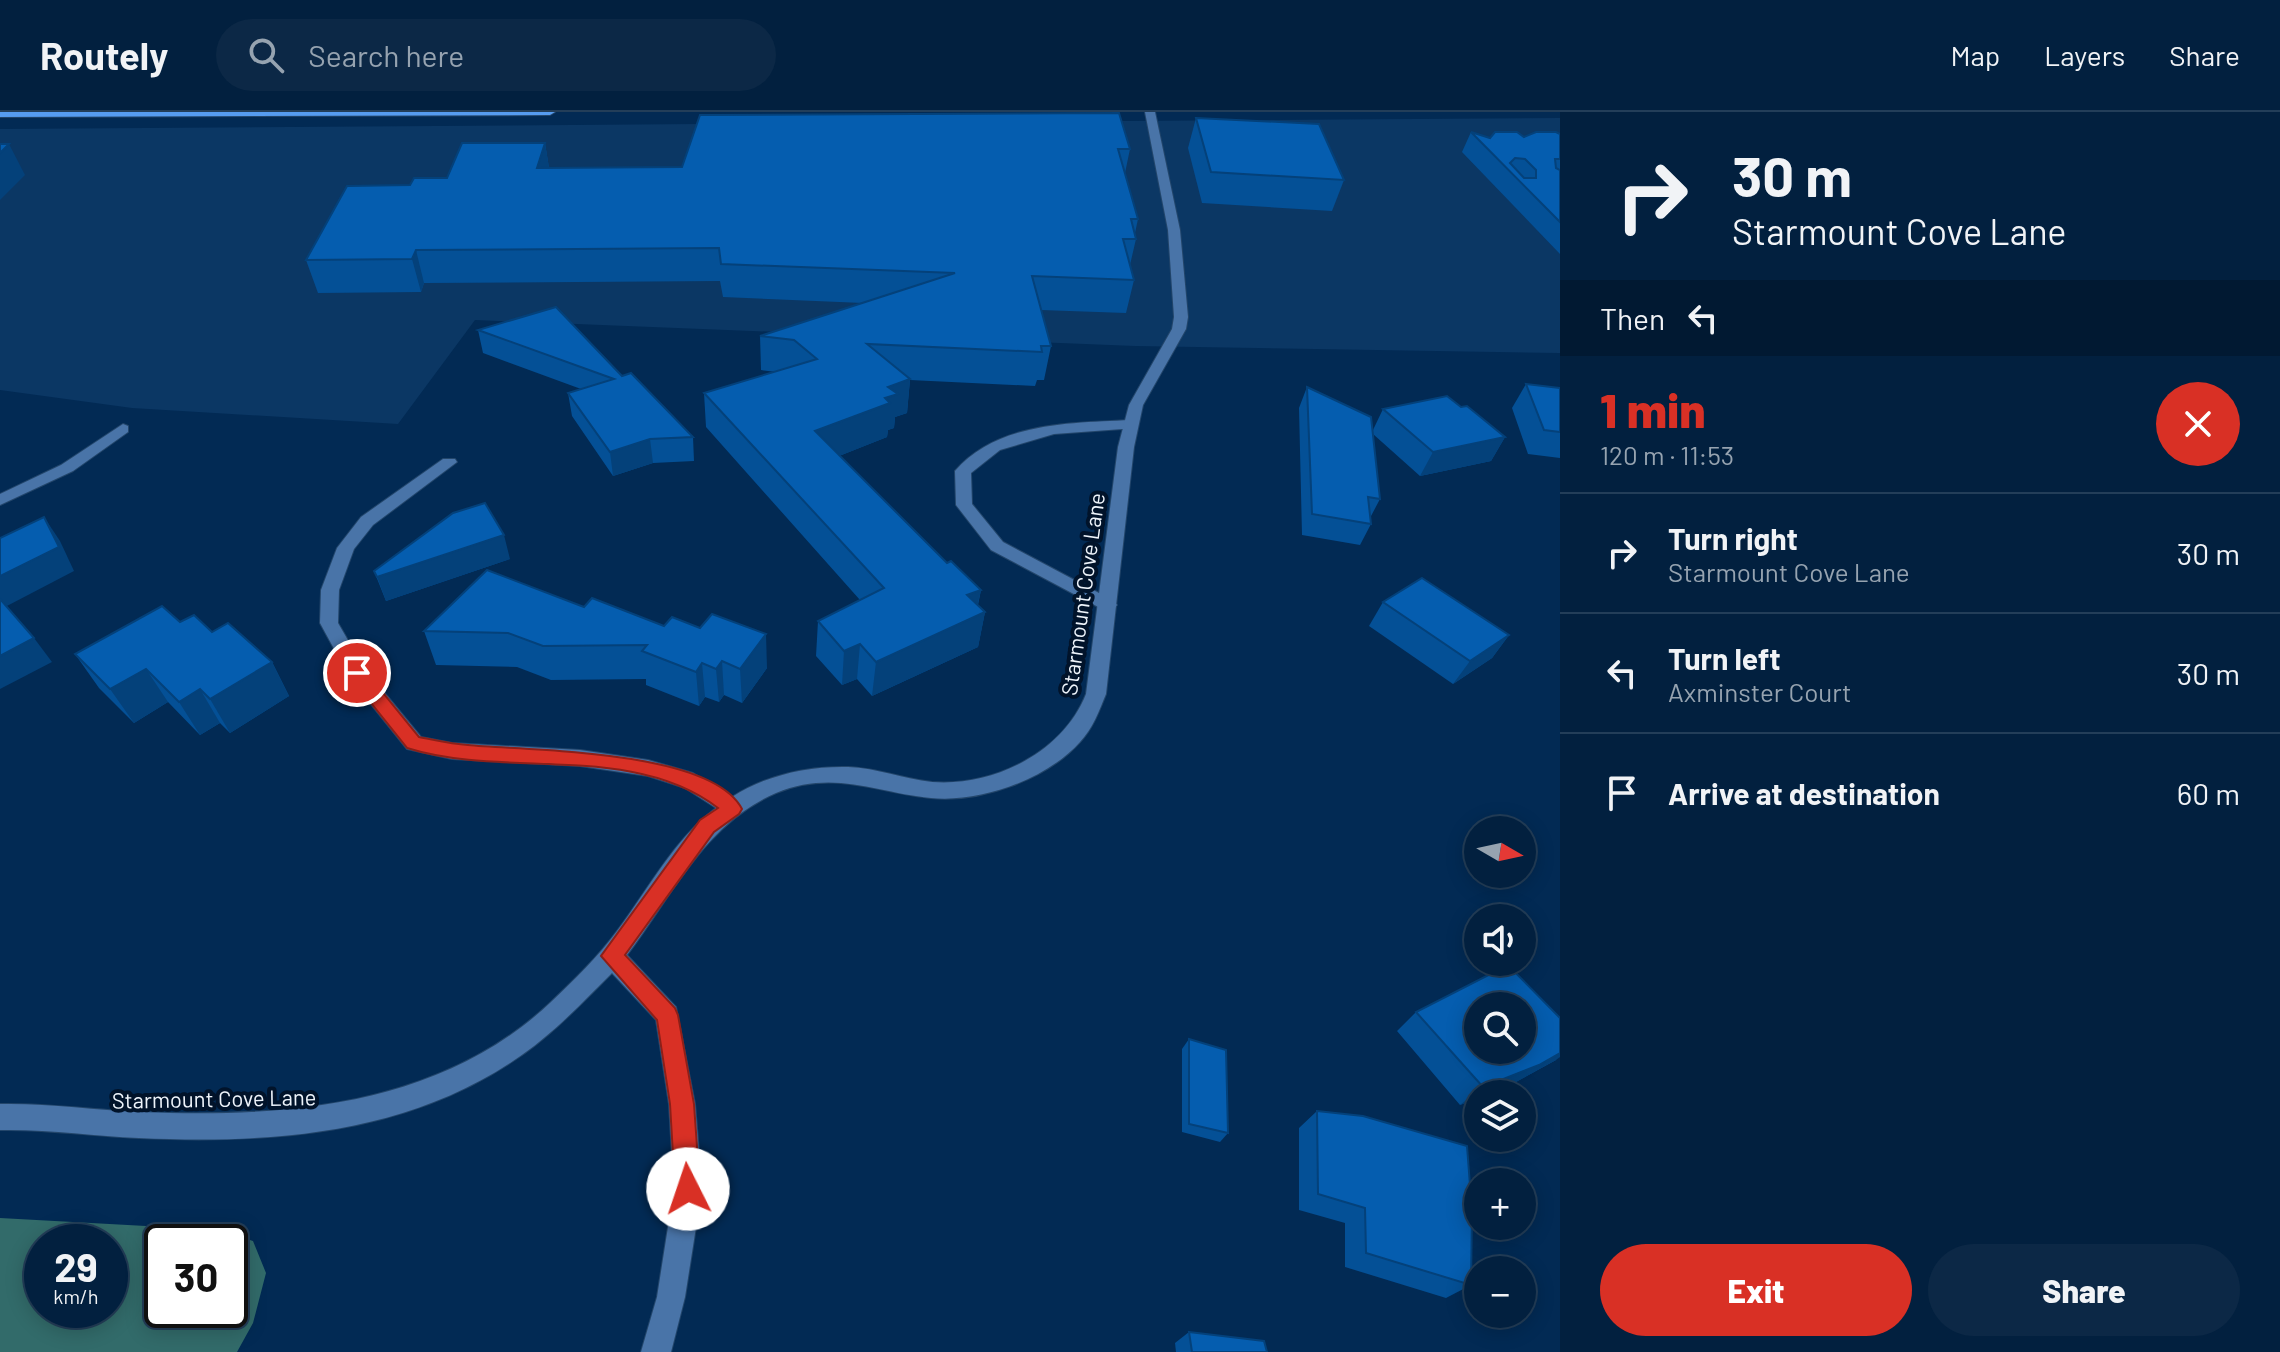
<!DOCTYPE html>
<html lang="en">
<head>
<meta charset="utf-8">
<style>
  body { margin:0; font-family:Barlow,sans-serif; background:#0c2846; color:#f1f3f6; height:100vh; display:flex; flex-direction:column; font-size:30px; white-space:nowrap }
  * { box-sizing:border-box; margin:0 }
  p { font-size:26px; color:#96a3b0 }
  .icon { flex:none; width:44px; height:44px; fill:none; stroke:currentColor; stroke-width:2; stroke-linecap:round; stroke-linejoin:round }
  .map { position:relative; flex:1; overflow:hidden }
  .details { display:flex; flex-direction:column; background:#02203f; width:720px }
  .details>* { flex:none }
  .top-card { background:#02203f; color:#f1f3f6; overflow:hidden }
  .needle { width:52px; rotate:99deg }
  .controls { position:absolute; left:1464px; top:704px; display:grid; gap:16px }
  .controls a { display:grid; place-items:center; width:72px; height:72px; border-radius:50%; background:#02203f; box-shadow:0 4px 20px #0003,0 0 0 2px #233e59; font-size:40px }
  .speed { position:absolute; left:24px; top:1112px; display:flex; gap:16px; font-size:40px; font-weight:700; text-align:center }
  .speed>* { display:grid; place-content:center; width:104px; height:104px; border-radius:50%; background:#02203f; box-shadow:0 4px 20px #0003,0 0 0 2px #233e59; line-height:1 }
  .speed small { font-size:20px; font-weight:400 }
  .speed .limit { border:4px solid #111; border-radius:12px; background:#fff; color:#111 }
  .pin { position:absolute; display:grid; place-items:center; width:68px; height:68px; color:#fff; margin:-34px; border:4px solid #fff; border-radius:50%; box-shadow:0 2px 8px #0007 }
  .me { position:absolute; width:88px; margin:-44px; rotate:356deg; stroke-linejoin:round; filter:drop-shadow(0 0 6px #0008) }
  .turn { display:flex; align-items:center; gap:28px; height:168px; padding:0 40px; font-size:36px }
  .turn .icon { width:104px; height:104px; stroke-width:2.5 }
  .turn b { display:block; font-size:56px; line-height:68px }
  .then { display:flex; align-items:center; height:76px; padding:0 40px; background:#0003; gap:16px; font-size:30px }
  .round { display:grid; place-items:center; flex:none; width:84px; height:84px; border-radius:42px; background:#0c2846 }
  .headline { display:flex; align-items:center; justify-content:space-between; height:136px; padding:0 40px }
  h1 { font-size:48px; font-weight:800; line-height:60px; color:#d93025 }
  .button { display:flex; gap:16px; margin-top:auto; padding:16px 40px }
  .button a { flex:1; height:92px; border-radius:48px; background:#d93025; color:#fff; font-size:32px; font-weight:800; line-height:92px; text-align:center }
  .button a+a { background:#0c2846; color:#f1f3f6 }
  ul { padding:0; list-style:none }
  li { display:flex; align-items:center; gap:24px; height:120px; padding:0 40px; border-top:2px solid #233e59 }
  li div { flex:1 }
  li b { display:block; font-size:30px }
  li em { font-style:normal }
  header { display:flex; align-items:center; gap:48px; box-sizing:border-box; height:112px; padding:0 40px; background:#02203f; border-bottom:2px solid #233e59 }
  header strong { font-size:38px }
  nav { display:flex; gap:44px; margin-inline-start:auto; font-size:28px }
  .search { width:560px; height:72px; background:#0c2846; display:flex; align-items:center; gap:20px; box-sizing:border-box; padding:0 28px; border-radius:44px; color:#96a3b0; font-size:30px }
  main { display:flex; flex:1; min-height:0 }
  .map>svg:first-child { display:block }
  .built { fill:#0b3764 }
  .water { fill:#326b6a; fill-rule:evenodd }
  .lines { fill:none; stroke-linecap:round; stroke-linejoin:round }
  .service-casing { stroke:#23466b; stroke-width:2 }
  .minor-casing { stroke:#23466b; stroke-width:2 }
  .secondary-casing { stroke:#23466b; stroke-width:2 }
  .service { fill:#4974a8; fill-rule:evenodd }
  .minor { fill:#4974a8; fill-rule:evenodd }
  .secondary { fill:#569cf0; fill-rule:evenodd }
  .wall { fill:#045096 }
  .shaded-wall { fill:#04417a }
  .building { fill:#055daf; stroke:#04417a; stroke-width:2; fill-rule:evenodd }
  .route { fill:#d93025; stroke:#8d1f18; stroke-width:2 }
  .labels { text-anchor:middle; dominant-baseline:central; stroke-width:8; stroke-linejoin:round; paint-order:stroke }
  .street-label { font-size:22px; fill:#eef4fb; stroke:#01132a }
</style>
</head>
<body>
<header>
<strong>Routely</strong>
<div class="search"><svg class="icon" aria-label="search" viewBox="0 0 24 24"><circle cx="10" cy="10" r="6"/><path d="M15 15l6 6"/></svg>Search here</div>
<nav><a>Map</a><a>Layers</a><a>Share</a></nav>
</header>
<main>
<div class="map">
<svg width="1560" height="1240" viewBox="0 0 1560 1240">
  <rect width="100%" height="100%" fill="#022a54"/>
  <!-- built -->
  <polygon class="built" points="1560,6 1560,241 1135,234 475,208 398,312 132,296 0,278 0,17"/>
  <!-- water -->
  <path class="water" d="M0 1106 219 1118 253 1129 266 1161 253 1211 237 1240H0ZM42 1130H110V1198H42ZM230 1130V1198H162V1130Z"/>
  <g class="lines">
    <defs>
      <path id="service" d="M1131 308 1136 310V316L1054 322 1000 338 971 361 972 392 1003 430 1114 489 1117 493 1114 497H1102L991 438 956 393 955 359C997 310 1072 311 1131 308Z"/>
      <g id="minor">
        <path d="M1145 0H1155L1180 118 1188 205 1186 217 1143 293 1134 335 1106 582C1099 599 1093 616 1080 630 1047 667 981 691 931 686 877 681 834 657 776 681 704 712 672 784 627 843L676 895 695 992 702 1077 685 1185 671 1240H641L657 1185 674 1077 669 992 656 908 612 861C581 892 550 925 513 949 402 1023 268 1032 139 1026 93 1024 47 1017 0 1018V992C47 991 93 998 140 1000 284 1006 440 995 551 890 574 868 598 845 617 819 648 778 674 727 716 696L685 676 648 664 580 654 452 647 407 637 350 566 320 511 321 478 337 436 361 405 443 347H455L457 350 373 413 354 437 339 478 338 511 364 556 421 625 452 631 580 638 648 648 693 661 732 685C766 663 808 654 848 655 877 656 904 667 932 670 994 675 1063 640 1086 582L1118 335 1129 293 1172 217 1174 205 1168 118Z"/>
        <polygon points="123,312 128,314 128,320 73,359 0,393 0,382 61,353"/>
      </g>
      <polygon id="secondary" points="0,0 555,0 550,3 0,5"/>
    </defs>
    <!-- service casing -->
    <use href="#service" class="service-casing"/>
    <!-- minor casing -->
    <use href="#minor" class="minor-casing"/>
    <!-- secondary casing -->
    <use href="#secondary" class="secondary-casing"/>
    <!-- service -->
    <use href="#service" class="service"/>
    <!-- minor -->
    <use href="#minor" class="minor"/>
    <!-- secondary -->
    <use href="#secondary" class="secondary"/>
  </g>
  <!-- wall -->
  <g class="wall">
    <polygon points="700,3 1130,37 1125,61 1138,107 1135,121 1136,127 1130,153 1134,168 1126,201 1041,198 1051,234 1044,268 1037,268 1035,274 910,268 907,301 895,305 894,316 888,318 887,325 839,344 947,451 981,478 978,493 985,500 978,535 872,584 857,567 842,573 816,544 818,509 860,488 706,315 704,281 776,260 761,258 760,224 863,191 723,185 720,169 424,171 421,180 318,181 306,148 410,73 447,66 545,31 549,56 682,55"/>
    <polygon points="1196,6 1344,68 1332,99 1202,91 1188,36"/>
    <polygon points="1471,20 1490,26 1560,22 1560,142 1462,40"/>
    <polygon points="478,218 622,264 693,325 694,349 653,351 613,364 572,304 568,281 581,277 483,241"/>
    <polygon points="1526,272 1560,276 1560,346 1528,342 1512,296"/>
    <polygon points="1307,275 1373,318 1383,297 1461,295 1505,325 1491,349 1420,364 1373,322 1380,387 1370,406 1371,412 1360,433 1302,423 1299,296"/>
    <polygon points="510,447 386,489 374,459"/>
    <polygon points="1383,490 1509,523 1492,546 1453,572 1369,514"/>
    <polygon points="584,495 767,556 742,591 724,583 719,590 705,585 699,594 646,573 646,567 551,568 517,555 436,553 424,519"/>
    <polygon points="180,510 212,520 272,550 289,584 230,621 220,611 200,623 168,590 134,611 99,576 75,542"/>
    <polygon points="1416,900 1556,948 1514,971 1478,982 1478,986 1460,993 1397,919"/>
    <polygon points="1189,927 1228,1021 1220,1030 1182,1020 1182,937"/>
    <polygon points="1317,999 1471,1173 1446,1186 1345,1155 1345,1111 1299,1098 1299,1016"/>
    <polygon points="1189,1220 1267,1240 1176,1240 1175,1231"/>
  </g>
  <!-- shaded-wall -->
  <g class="shaded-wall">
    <polygon points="545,31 550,62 537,56"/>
    <polygon points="9,32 25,63 0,88 0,41"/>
    <polygon points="416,138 424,171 421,180 412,147"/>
    <polygon points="910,267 907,301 895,305 894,316 888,318 887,325 814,354 815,319 888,275"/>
    <polygon points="1505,325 1491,349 1420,364 1433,340"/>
    <polygon points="650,327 653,351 613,364 610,340"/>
    <polygon points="44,405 60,429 74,459 5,495 0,489 0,464"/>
    <polygon points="504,423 510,447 386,489 377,465"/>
    <polygon points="981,478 975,504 985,500 978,535 872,584 876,550 967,483"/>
    <polygon points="766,522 767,556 742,591 740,557"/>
    <polygon points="1509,523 1492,546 1453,572 1470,549"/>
    <polygon points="34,526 52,550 0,577 0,544"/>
    <polygon points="860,532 857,567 842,573 844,539"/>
    <polygon points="722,549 724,583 719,590 716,557"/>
    <polygon points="272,550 289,584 230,621 210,587"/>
    <polygon points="702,551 705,585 699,594 696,560"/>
    <polygon points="146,557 168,590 134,611 110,577"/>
    <polygon points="200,577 220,611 200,623 179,590"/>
    <polygon points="1560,941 1560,945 1556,948 1514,971 1488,982 1478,982 1478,986 1460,993 1483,975"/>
  </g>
  <!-- building -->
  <g class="building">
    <polygon points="1119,1 1130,37 1118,37 1138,107 1131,107 1136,127 1123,127 1134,168 1032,164 1051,234 1041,234 1042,240 867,232 910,267 888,275 898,282 885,286 890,291 815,319 947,451 951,449 981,478 967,483 985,500 876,550 860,532 844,539 818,509 884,476 704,281 817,247 794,228 760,224 955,161 721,152 719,136 416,138 412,147 306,148 347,74 410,73 414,66 447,66 462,31 545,31 537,56 682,55 700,3"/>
    <polygon points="1196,6 1319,12 1344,68 1211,60"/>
    <path d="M1471 20 1490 26 1495 20H1517L1524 25 1536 20H1556L1560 22V47H1555L1556 56 1560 58V110ZM1515 46 1525 47 1536 58V66H1524L1510 51Z"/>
    <polygon points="0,32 9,32 0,41"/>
    <polygon points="556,195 622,264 631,261 693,325 650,327 610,340 568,281 614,267 478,218"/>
    <polygon points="1526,272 1560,276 1560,320 1544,318"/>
    <polygon points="1307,275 1371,305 1380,387 1368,385 1371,412 1312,402"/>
    <polygon points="1447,284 1461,295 1467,294 1505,325 1433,340 1383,297"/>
    <polygon points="485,391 504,423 377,465 374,459 453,401"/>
    <polygon points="44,405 59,435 0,464 0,426"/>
    <polygon points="487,458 584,495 592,486 664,514 672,505 700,516 712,502 766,522 740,557 722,549 716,557 702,551 696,560 642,539 647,533 543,534 508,521 424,519"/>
    <polygon points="1422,466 1509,523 1470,549 1383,490"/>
    <polygon points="0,487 34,526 0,544"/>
    <polygon points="162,494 180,510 194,503 212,520 228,511 272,550 210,587 200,577 179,590 146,557 110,577 75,542"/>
    <path d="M1508 853 1560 906V941L1539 953 1483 975 1416 900ZM1478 894H1522V938H1478Z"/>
    <polygon points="1189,927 1226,938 1228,1021 1189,1012"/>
    <polygon points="1317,999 1363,1004 1467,1034 1472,1099 1471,1173 1366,1141 1365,1096 1318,1082"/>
    <polygon points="1189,1220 1264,1229 1267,1240 1192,1240"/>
  </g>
  <!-- route -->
  <path class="route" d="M357 554 363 556 419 625C435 628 451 632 468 633 528 639 711 637 742 697L739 702 714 720 625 843 675 896 678 903 694 992 700 1077 696 1086 688 1090 679 1086 675 1077 670 992 657 908 601 844 700 708 718 696C632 630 505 667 407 636L350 565 348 561 350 556Z"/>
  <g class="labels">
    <!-- street labels -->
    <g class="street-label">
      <text transform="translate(1082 482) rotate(-82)">Starmount Cove Lane</text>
      <text transform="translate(214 986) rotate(-1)">Starmount Cove Lane</text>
    </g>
  </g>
</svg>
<div class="controls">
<a><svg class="needle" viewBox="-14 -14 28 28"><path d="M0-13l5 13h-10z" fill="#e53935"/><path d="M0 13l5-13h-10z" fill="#96a3b0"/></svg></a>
<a><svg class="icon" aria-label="sound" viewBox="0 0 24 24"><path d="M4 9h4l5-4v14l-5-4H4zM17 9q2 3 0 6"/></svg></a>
<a><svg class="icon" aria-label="search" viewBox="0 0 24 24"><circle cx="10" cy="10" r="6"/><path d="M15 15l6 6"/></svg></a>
<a><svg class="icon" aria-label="layers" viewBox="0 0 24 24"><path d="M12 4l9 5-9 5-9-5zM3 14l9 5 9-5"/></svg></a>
<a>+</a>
<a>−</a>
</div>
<div class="speed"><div>29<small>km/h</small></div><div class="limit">30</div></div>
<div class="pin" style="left:357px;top:561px;background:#d93025"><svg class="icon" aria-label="arrive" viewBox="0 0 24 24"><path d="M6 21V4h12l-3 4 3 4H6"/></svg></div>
<svg class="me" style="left:688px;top:1077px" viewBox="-20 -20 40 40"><circle r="19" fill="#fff"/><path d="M0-13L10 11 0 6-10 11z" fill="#d93025"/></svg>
</div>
<section class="details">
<div class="top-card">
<div class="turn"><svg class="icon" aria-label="right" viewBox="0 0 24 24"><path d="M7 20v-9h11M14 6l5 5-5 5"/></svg><div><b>30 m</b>Starmount Cove Lane</div></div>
<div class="then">Then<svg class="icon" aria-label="left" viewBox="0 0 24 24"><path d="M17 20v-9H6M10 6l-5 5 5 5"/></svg></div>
</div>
<div class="headline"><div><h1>1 min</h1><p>120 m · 11:53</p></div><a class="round" style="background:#d93025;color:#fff"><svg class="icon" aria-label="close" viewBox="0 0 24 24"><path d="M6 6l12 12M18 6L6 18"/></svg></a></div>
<ul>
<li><svg class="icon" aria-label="right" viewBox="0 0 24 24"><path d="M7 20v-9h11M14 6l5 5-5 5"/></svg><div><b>Turn right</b><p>Starmount Cove Lane</p></div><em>30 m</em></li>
<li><svg class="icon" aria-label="left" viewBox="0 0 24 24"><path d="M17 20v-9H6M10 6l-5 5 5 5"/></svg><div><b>Turn left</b><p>Axminster Court</p></div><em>30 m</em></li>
<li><svg class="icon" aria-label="arrive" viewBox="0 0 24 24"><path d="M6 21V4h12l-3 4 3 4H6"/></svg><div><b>Arrive at destination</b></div><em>60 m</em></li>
</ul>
<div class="button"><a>Exit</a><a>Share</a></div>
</section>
</main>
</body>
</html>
